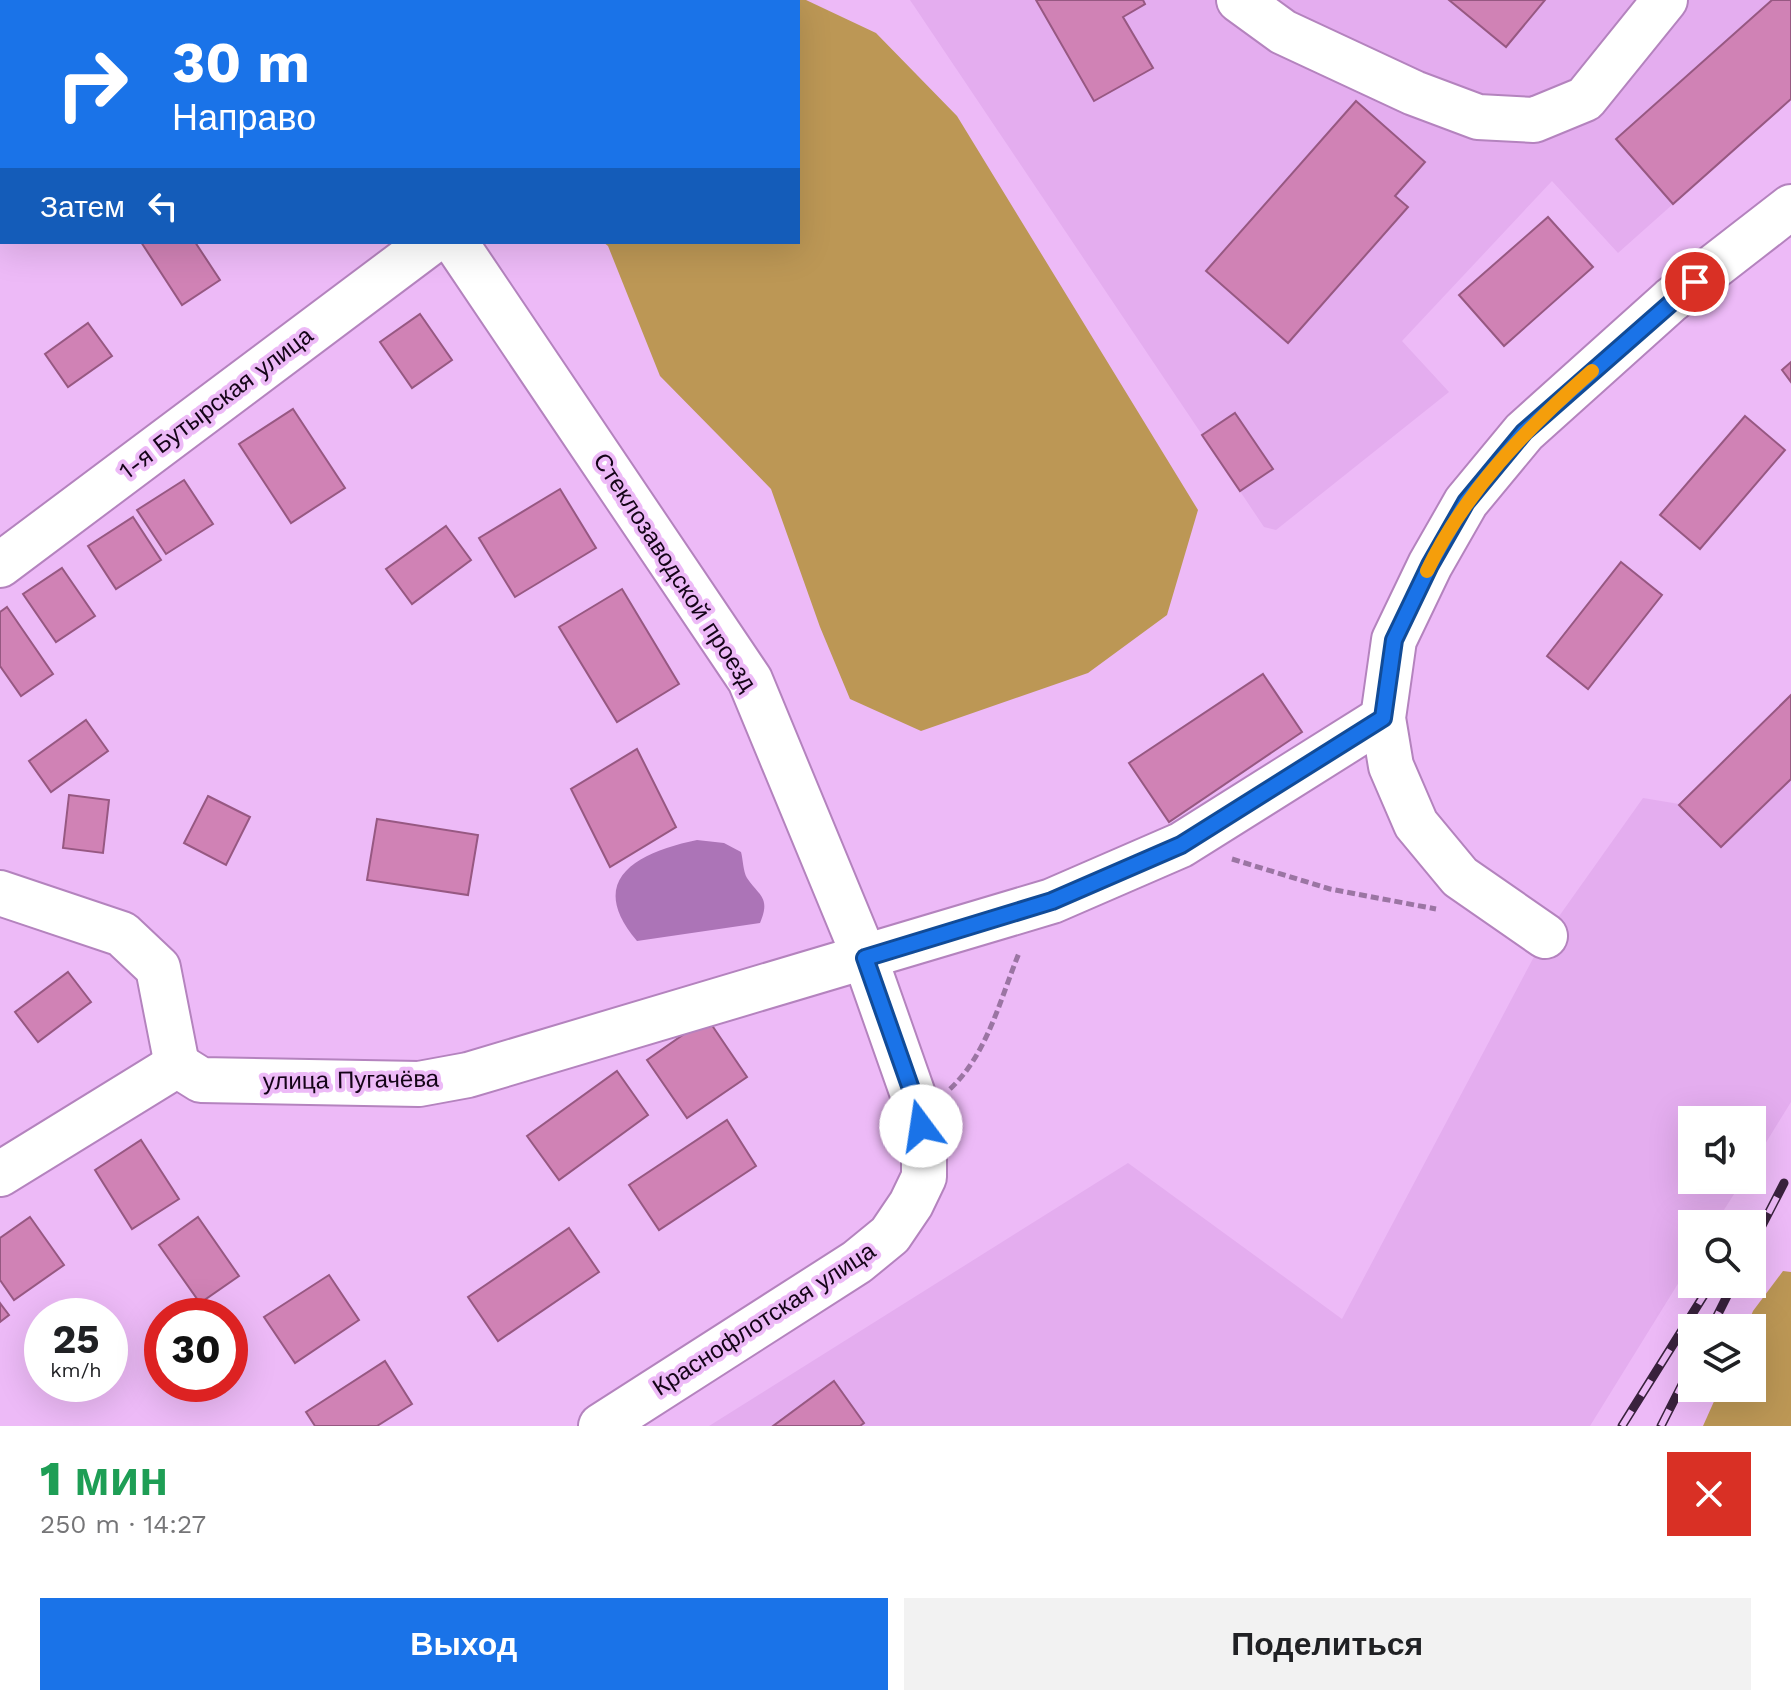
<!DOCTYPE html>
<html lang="ru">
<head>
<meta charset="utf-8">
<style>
  body { margin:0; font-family:"Work Sans",sans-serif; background:#f2f2f2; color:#202124; height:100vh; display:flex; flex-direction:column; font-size:30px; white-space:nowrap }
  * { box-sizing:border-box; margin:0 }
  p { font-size:26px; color:#757577 }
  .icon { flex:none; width:44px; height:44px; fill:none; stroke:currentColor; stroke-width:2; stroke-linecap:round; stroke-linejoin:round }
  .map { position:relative; height:1426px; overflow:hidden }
  .side { display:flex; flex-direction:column; background:#fff; flex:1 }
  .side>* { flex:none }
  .top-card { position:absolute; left:0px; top:0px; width:800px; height:244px; box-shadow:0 8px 32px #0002; background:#1a73e8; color:#fff; overflow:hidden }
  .buttons { position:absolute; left:1678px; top:1106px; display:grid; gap:16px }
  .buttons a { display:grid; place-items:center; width:88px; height:88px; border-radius:0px; background:#fff; box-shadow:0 8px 32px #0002; font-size:40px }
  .speed { position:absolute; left:24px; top:1298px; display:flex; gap:16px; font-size:40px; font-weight:700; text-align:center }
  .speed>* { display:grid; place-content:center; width:104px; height:104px; border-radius:50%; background:#fff; box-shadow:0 8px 32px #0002; line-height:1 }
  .speed small { font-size:20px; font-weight:400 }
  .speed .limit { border:12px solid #d22; background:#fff; color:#111 }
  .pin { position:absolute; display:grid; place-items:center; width:68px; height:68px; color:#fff; margin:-34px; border:4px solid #fff; border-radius:50%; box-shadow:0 2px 8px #0007 }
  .me { position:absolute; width:88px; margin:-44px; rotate:346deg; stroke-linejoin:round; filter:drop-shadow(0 0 6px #0008) }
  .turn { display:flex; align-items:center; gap:28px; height:168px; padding:0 40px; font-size:36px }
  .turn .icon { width:104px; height:104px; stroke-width:2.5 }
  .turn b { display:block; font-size:56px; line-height:68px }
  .then { display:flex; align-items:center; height:76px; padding:0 40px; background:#0003; gap:16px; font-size:30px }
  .round { display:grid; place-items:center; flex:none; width:84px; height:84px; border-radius:0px; background:#f2f2f2 }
  .head { display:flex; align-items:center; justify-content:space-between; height:136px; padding:0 40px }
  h1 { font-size:48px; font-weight:800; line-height:60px; color:#1e9e55 }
  .button { display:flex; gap:16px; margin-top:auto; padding:16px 40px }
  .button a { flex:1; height:92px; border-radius:0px; background:#1a73e8; color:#fff; font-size:32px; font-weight:800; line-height:92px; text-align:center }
  .button a+a { background:#f2f2f2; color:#202124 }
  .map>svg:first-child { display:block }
  .built { fill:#e4adef }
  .green { fill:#bc9755 }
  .water { fill:#ac74b7 }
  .building { fill:#d082b5; stroke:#975882; stroke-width:2 }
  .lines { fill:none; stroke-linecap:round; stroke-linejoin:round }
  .minor-casing { stroke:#b483be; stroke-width:48 }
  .path { stroke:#9b75a3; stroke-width:5; stroke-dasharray:8 4; stroke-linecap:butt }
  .minor { stroke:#fff; stroke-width:44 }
  .rail-casing { stroke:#39223d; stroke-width:9 }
  .rail { stroke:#edbaf7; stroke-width:6; stroke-dasharray:18; stroke-linecap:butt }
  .route-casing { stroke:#114b97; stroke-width:20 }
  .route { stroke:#1a73e8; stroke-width:14 }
  .slow { stroke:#f59e0b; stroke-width:14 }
  .labels { text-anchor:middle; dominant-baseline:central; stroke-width:8; stroke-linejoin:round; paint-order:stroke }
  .street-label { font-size:24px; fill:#150418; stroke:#edbaf7 }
</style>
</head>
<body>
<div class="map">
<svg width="1791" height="1426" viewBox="0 0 1791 1426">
  <rect width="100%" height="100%" fill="#edbaf7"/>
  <!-- built -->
  <g class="built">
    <polygon points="910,0 1791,0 1791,99 1618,253 1552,181 1402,341 1449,392 1276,530 1264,527"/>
    <polygon points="1791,695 1791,1102 1752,1165 1752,1120 1692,1120 1692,1180 1743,1180 1715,1224 1692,1224 1692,1261 1590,1426 709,1426 1128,1163 1342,1319 1545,936 1643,798 1679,804"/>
  </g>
  <!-- green -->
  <g class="green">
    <polygon points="442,0 806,0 876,33 957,116 1198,510 1167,615 1088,673 921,731 850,699 820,627 771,489 660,376 608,246 603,242 798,242 798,2"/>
    <polygon points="1783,1271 1791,1272 1791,1426 1703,1426 1720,1388 1752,1388 1752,1328 1746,1328 1753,1311"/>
  </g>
  <!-- water -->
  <path class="water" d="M697 840 724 843 741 852C743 859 743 871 747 878 759 896 771 897 760 923L637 941C584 879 639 852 697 840Z"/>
  <!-- building -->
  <g class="building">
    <polygon points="0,0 18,2 2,2 2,33"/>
    <polygon points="226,0 272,0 274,2 228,2"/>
    <polygon points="1036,0 1143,0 1145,4 1123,17 1153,68 1094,101"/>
    <polygon points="1449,0 1545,0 1506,47"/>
    <polygon points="1772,0 1791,0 1791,99 1673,204 1616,139"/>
    <polygon points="0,87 2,90 0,131"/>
    <polygon points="1356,101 1425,162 1395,196 1408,207 1288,343 1206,271"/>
    <polygon points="1548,217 1593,267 1504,346 1459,295"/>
    <polygon points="141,242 195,242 220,280 182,305"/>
    <polygon points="420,314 452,360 412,388 380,342"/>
    <polygon points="88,323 112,356 68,387 45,354"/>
    <polygon points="1791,362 1791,382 1782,370"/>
    <polygon points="293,409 345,488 291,523 239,444"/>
    <polygon points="1235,413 1273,469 1240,491 1202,435"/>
    <polygon points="1745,416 1785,450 1700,549 1660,515"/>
    <polygon points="184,480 213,524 166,554 137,510"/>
    <polygon points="560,489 596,548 515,597 479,538"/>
    <polygon points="133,517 161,560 116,589 88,546"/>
    <polygon points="446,526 471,560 412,604 386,569"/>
    <polygon points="1621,562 1662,595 1588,689 1547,656"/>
    <polygon points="62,568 95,616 56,642 23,594"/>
    <polygon points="622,589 679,684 617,722 559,627"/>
    <polygon points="7,607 53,674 21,696 0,666 0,612"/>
    <polygon points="1263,674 1302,732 1169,822 1129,763"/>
    <polygon points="1791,695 1791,779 1721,847 1679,805"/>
    <polygon points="86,720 108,751 51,792 29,761"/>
    <polygon points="637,749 676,827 610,867 571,789"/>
    <polygon points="69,795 109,800 103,853 63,848"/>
    <polygon points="208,796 250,817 226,865 184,843"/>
    <polygon points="377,819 478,835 468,895 367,880"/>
    <polygon points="68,972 91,1002 38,1042 15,1012"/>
    <polygon points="707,1018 747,1077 687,1118 647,1060"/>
    <polygon points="617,1071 648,1115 559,1180 527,1136"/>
    <polygon points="727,1120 756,1166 659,1230 629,1185"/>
    <polygon points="141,1140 179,1199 132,1229 95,1170"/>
    <polygon points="30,1217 64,1265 14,1300 0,1280 0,1238"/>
    <polygon points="198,1217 239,1276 200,1303 159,1245"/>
    <polygon points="569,1228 599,1272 498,1341 468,1297"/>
    <polygon points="329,1275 359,1320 295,1363 264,1317"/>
    <polygon points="0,1303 9,1315 0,1322"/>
    <polygon points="385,1361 412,1404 377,1426 315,1426 306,1412"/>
    <polygon points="834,1381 864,1423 860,1426 773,1426"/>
  </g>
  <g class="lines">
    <defs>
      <g id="minor">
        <polyline points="302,0 303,2"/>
        <polyline points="1239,0 1283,32 1414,93 1478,117 1534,120 1585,99 1665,0"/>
        <polyline points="455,242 750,680 865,958 917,1106 924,1147 924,1177 911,1204 890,1235 857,1262 601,1426"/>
        <polyline points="0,565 431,242"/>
        <polyline points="0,893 122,934 158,968 177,1065"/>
        <polyline points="1545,936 1460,877 1416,824 1391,766 1383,718 1394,640 1430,565 1466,502 1524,432 1671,300 1791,207"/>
        <polyline points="0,1174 177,1065 201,1080 419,1084 468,1075 1052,901 1181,845 1383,718"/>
      </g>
    </defs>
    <!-- minor casing -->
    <use href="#minor" class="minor-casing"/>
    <!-- path -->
    <g class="path">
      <polyline points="1232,859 1330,889 1436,909"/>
      <path d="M950 1089C987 1055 1001 997 1019 953"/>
    </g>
    <!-- minor -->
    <use href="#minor" class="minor"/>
    <defs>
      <g id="rail">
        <polyline points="1752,1245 1784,1183"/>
        <polyline points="1711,1328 1733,1284"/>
        <polyline points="1622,1426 1711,1284"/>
        <polyline points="1661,1426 1692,1365"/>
      </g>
    </defs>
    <!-- rail casing -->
    <use href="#rail" class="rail-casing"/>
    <!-- rail -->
    <use href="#rail" class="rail"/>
  </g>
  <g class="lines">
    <defs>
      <polyline id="route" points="921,1126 917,1106 865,958 1052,901 1181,845 1383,718 1394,640 1430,565 1466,502 1524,432 1695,282"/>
    </defs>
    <!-- route casing -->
    <use href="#route" class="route-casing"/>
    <!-- route -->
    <use href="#route" class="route"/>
    <!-- slow -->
    <path class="slow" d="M1427 571C1466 490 1526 429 1592 371"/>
  </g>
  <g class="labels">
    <!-- street labels -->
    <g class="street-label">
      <text transform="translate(216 403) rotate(-37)">1-я Бутырская улица</text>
      <text transform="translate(675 572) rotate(57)">Стеклозаводской проезд</text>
      <text transform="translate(351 1080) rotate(-1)">улица Пугачёва</text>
      <text transform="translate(764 1319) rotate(-33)">Краснофлотская улица</text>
    </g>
  </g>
</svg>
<div class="buttons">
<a><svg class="icon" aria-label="sound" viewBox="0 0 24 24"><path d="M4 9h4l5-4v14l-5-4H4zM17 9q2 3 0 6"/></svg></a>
<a><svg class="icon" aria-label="search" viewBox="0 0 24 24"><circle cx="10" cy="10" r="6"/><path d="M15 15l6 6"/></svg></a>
<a><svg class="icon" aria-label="layers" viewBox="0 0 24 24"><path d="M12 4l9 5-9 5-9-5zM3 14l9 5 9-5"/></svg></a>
</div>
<div class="speed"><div>25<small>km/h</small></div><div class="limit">30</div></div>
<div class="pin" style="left:1695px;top:282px;background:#d93025"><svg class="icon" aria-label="arrive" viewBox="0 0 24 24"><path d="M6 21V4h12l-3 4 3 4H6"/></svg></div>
<svg class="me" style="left:921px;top:1126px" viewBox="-20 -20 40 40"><circle r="19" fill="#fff"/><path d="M0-13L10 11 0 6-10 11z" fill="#1a73e8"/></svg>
<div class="top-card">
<div class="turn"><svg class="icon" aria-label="right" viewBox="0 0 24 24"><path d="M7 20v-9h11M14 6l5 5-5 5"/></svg><div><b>30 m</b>Направо</div></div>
<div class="then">Затем<svg class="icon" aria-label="left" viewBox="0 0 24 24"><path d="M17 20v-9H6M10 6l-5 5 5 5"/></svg></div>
</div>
</div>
<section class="side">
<div class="head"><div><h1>1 мин</h1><p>250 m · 14:27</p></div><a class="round" style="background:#d93025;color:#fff"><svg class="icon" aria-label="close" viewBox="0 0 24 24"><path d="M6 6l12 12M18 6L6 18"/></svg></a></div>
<div class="button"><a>Выход</a><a>Поделиться</a></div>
</section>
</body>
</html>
